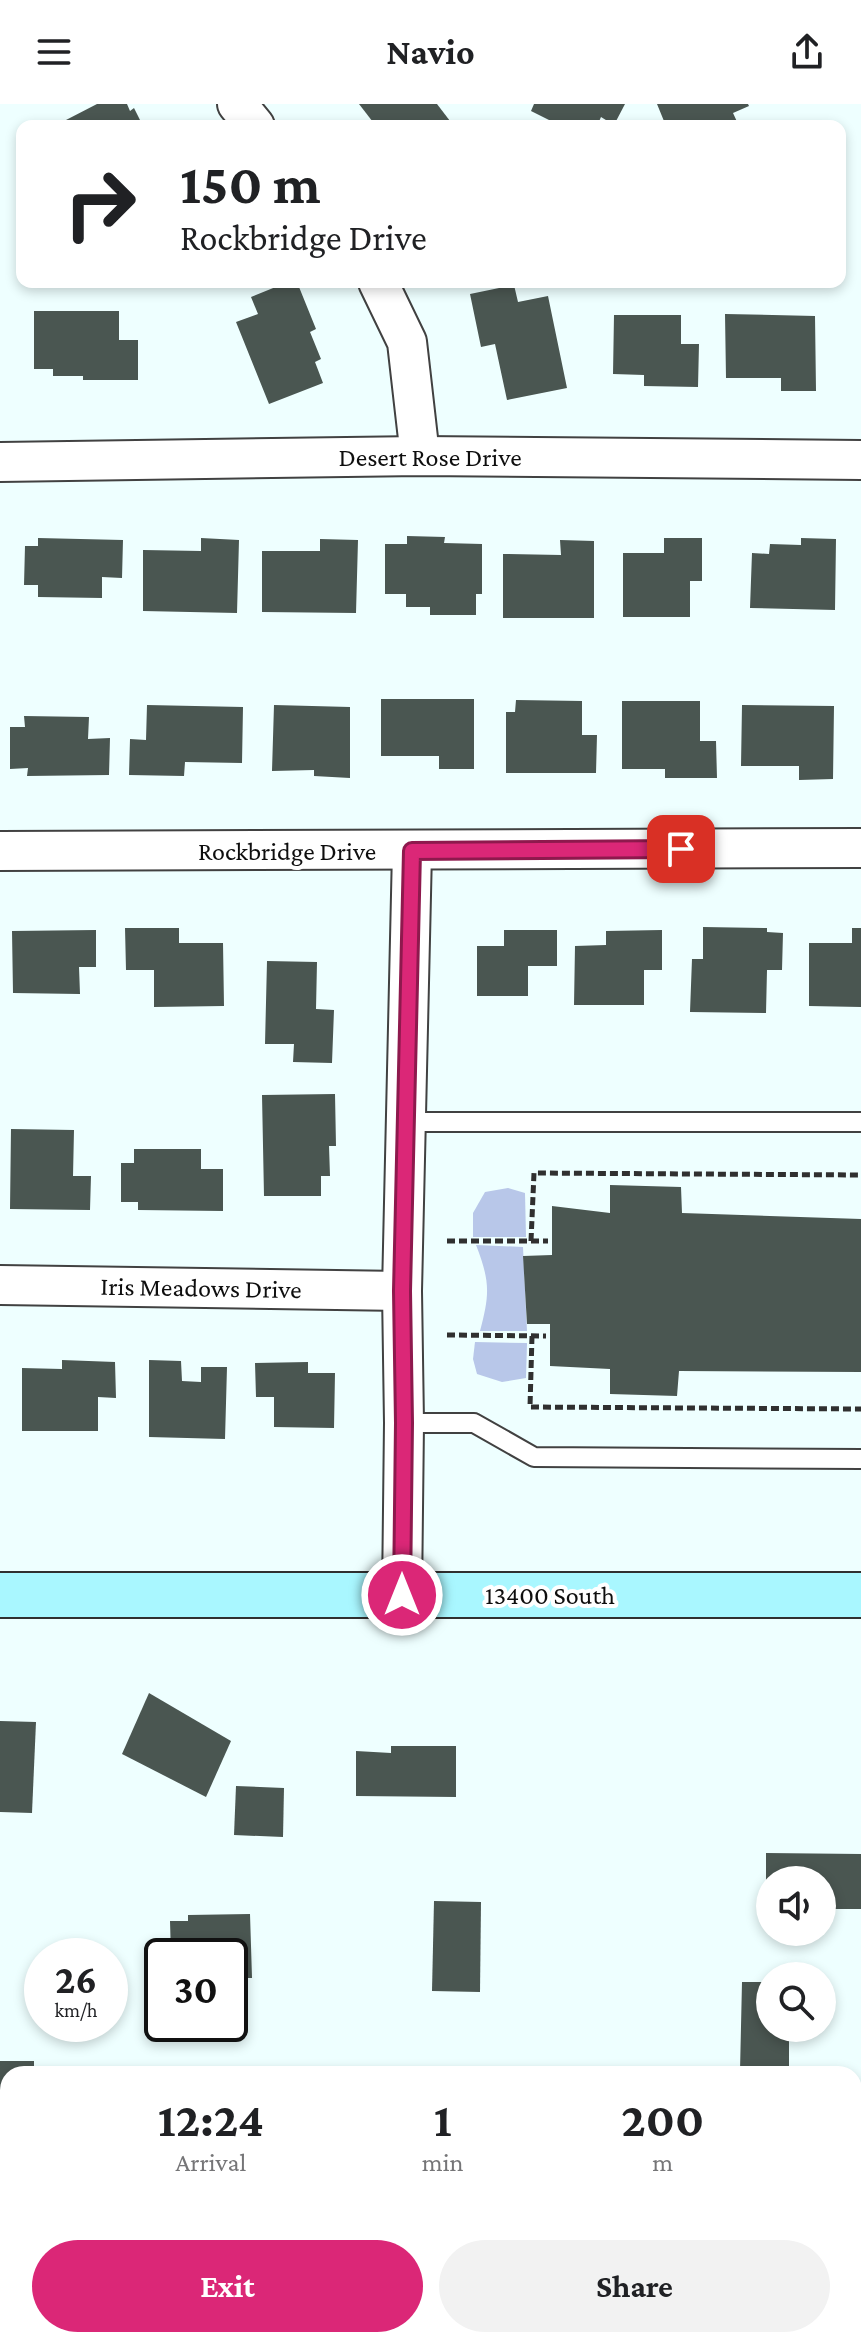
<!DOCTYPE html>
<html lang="en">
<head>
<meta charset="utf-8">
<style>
  body { margin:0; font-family:"Crimson Pro",serif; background:#f2f2f2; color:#202124; height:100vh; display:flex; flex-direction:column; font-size:30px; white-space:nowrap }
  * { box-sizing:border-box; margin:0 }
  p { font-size:26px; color:#757577 }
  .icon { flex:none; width:44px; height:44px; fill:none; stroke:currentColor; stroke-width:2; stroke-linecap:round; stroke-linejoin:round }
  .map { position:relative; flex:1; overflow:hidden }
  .drawer { position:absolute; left:0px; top:1962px; width:862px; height:282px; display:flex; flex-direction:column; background:#fff; border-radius:24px 24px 0 0; box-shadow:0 4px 12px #0003 }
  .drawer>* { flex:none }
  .top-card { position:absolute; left:16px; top:16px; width:830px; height:168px; border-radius:16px; box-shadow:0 4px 12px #0003; background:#fff; color:#202124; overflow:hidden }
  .controls { position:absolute; left:756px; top:1762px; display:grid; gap:16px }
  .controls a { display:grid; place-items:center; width:80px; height:80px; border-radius:50%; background:#fff; box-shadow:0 4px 12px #0003; font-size:40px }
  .speed { position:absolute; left:24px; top:1834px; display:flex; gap:16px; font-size:40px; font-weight:700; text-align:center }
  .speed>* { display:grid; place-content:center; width:104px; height:104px; border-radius:50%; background:#fff; box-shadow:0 4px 12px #0003; line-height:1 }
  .speed small { font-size:20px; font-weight:400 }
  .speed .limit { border:4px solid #111; border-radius:12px; background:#fff; color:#111 }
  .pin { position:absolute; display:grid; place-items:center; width:68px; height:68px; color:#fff; margin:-34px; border-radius:16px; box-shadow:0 4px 12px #0006 }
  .me { position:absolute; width:88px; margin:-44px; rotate:0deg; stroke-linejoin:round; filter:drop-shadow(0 0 6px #0008) }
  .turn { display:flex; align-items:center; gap:28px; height:168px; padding:0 32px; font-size:36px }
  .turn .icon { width:104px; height:104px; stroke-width:2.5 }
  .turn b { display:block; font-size:56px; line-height:68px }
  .eta { display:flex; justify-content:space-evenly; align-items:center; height:136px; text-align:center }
  .eta b { font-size:48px; font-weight:700; line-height:56px }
  .action { display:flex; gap:16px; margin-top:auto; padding:16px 32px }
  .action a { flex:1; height:92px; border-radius:48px; background:#db2777; color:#fff; font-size:32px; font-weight:700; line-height:92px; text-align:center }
  .action a+a { background:#f2f2f2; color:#202124 }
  header { display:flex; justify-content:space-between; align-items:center; height:104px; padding:0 32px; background:#fff; font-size:36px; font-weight:700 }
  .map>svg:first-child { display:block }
  .park { fill:#b8c7e9 }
  .building { fill:#4a5651 }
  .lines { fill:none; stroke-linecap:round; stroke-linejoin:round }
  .lane-casing { stroke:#414141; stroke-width:22 }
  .street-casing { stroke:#414141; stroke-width:42 }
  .secondary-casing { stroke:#303030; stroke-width:48 }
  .path { stroke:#303030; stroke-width:5; stroke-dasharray:8 4; stroke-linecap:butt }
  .lane { stroke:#fff; stroke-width:18 }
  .street { stroke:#fff; stroke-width:38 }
  .secondary { stroke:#a9f7ff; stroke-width:44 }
  .route-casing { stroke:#8e194d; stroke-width:20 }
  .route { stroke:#db2777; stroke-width:14 }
  .labels { text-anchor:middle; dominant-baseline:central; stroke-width:8; stroke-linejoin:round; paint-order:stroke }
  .street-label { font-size:26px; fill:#0e0e0e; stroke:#fff }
</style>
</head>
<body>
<header><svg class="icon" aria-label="menu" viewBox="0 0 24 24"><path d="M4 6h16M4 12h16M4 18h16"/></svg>Navio<svg class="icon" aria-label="share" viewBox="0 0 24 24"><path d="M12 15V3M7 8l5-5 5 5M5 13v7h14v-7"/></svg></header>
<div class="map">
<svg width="861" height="2243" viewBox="0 0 861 2243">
  <rect width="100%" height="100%" fill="#eff"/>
  <!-- park -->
  <g class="park">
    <polygon points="508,1084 525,1089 526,1133 473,1133 473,1109 485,1088"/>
    <path d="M476 1141 523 1143 527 1227H480C490 1190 490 1177 476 1141Z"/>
    <polygon points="475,1238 527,1239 526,1274 502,1278 477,1270 473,1255"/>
  </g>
  <!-- building -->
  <g class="building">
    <polygon points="97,0 127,0 130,7 134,4 143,22 69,22 66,16"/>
    <polygon points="359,0 437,0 450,17 443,22 376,22"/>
    <polygon points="534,0 625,0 614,21 601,13 597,22 561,22 531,7"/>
    <polygon points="657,0 748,0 749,2 733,9 739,22 666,22"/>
    <polygon points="288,178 297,178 316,225 310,228 321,255 315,258 323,279 269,300 236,218 258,210 251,193"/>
    <polygon points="514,181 518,198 548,192 567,284 507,296 495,240 481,243 470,190"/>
    <polygon points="34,207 119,207 119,236 138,236 138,276 83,276 83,272 53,272 53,265 34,265"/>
    <polygon points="725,210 815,212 816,287 781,287 781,274 726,274"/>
    <polygon points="614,211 681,211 681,240 699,240 698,283 644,282 644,271 613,270"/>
    <polygon points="407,432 445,433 444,439 482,440 482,490 476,490 476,511 430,511 430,503 406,503 406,490 385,490 385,440 407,440"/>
    <polygon points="38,434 123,436 122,474 102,473 102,494 38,493 38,481 24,481 25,442 38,442"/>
    <polygon points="201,434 239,436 237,509 143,507 143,446 201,447"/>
    <polygon points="664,434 702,434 702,477 690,477 690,513 623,513 623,449 664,449"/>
    <polygon points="801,434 836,435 835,506 750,504 752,449 769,450 770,440 801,441"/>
    <polygon points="320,435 358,436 356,509 262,508 262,447 320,447"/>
    <polygon points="560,436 594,437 594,514 503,514 503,450 561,451"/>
    <polygon points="381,595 474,595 474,665 439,665 439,652 381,652"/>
    <polygon points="516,596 582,597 582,631 597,631 596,669 506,669 506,608 515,608"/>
    <polygon points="622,597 700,597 700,637 716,637 717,674 665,674 665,665 622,665"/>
    <polygon points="147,601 243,603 242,659 185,658 184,672 129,671 130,635 146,636"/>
    <polygon points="274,601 350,603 350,674 314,672 314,666 272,667"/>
    <polygon points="742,601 834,602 833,675 799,676 799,662 741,662"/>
    <polygon points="24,612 89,613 88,635 110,634 109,671 27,672 28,664 10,665 10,623 25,623"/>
    <polygon points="703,823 767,824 767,828 783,829 782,866 767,866 766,909 690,908 692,855 703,855"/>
    <polygon points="125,824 179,824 179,839 223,839 224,902 154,903 154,866 126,866"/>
    <polygon points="852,824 861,824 861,903 809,902 809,839 852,839"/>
    <polygon points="96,826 96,863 79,863 80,890 13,889 12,827"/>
    <polygon points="504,826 557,826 557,862 528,862 528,892 477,892 477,842 504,842"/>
    <polygon points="662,826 662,866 644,866 644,901 574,901 575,842 606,841 606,827"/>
    <polygon points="267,857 317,858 316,905 334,906 332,959 293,958 294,940 265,940"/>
    <polygon points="335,990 336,1042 329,1042 330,1072 321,1072 321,1092 264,1092 262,991"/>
    <polygon points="11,1025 74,1026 73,1072 91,1072 90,1106 10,1105"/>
    <polygon points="134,1045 201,1045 201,1065 223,1065 223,1107 138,1106 138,1098 121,1098 121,1059 134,1059"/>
    <polygon points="610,1081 681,1083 682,1109 861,1115 861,1268 679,1267 677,1292 610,1290 610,1265 550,1262 550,1220 527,1220 523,1152 552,1151 552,1102 610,1109"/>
    <polygon points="62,1256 115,1258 116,1294 98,1293 98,1327 22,1327 22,1264 62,1265"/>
    <polygon points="149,1256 181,1257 182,1277 201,1278 201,1263 227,1263 225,1335 149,1333"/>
    <polygon points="308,1258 308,1269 335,1269 334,1324 274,1323 274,1293 256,1293 255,1259"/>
    <polygon points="149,1589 231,1637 206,1693 122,1650"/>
    <polygon points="0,1617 36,1618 32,1709 0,1708"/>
    <polygon points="391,1642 456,1642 456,1693 356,1692 356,1647 391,1649"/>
    <polygon points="236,1682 284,1684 283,1733 234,1731"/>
    <polygon points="766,1749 861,1750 861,1805 822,1805 822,1776 770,1776 770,1815 766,1815"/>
    <polygon points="434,1797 481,1798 480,1888 432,1887"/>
    <polygon points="250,1810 252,1874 235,1874 236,1922 230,1922 230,1852 171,1852 170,1817 188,1817 188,1811"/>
    <polygon points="742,1878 770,1878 770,1924 789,1924 789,1968 740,1967"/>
    <polygon points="0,1957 34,1957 34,1970 8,1970 8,2055 0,2055"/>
    <rect x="0" y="2121" width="8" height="113"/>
  </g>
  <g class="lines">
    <defs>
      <g id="lane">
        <polyline points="406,1018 861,1018"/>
        <polyline points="404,1319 474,1319 534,1353 861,1355"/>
      </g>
      <g id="street">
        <polyline points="237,0 255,22"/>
        <polyline points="378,178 407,238 420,352"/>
        <polyline points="0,358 420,352 861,356"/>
        <polyline points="0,747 861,744"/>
        <polyline points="0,1181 402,1187"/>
        <polyline points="402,1491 404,1319 402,1187 412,747"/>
      </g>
      <polyline id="secondary" points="0,1491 861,1491"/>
    </defs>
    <!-- lane casing -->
    <use href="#lane" class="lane-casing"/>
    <!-- street casing -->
    <use href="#street" class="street-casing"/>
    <!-- secondary casing -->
    <use href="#secondary" class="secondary-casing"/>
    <!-- path -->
    <g class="path">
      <polyline points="447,1137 548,1137"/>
      <polyline points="531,1137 534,1069 861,1071"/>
      <polyline points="447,1231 546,1232"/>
      <polyline points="532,1232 530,1303 861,1305"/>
    </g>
    <!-- lane -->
    <use href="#lane" class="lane"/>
    <!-- street -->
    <use href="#street" class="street"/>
    <!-- secondary -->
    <use href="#secondary" class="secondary"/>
  </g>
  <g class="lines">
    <defs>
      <polyline id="route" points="402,1491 404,1319 402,1187 412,747 681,745"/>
    </defs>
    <!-- route casing -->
    <use href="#route" class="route-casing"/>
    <!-- route -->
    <use href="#route" class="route"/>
  </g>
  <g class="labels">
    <!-- street labels -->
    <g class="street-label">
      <text x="430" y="353">Desert Rose Drive</text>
      <text x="287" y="747">Rockbridge Drive</text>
      <text transform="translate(201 1184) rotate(1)">Iris Meadows Drive</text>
      <text x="550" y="1491">13400 South</text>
    </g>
  </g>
</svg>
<div class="controls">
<a><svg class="icon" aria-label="sound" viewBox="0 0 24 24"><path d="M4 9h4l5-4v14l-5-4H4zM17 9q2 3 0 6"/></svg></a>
<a><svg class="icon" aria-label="search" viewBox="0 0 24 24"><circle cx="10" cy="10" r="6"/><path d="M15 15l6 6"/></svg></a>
</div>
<div class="speed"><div>26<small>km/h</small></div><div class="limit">30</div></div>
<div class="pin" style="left:681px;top:745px;background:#d93025"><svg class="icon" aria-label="arrive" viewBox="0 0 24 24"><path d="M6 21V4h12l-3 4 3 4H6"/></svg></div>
<svg class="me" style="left:402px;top:1491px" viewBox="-20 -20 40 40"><circle r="17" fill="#db2777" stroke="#fff" stroke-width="3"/><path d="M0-11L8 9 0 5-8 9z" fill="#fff"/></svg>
<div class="top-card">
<div class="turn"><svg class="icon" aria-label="right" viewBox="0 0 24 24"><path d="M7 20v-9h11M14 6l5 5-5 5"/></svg><div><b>150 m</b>Rockbridge Drive</div></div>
</div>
<section class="drawer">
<div class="eta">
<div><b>12:24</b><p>Arrival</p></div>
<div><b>1</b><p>min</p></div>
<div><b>200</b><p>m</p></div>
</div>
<div class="action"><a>Exit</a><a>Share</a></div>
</section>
</div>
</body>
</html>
